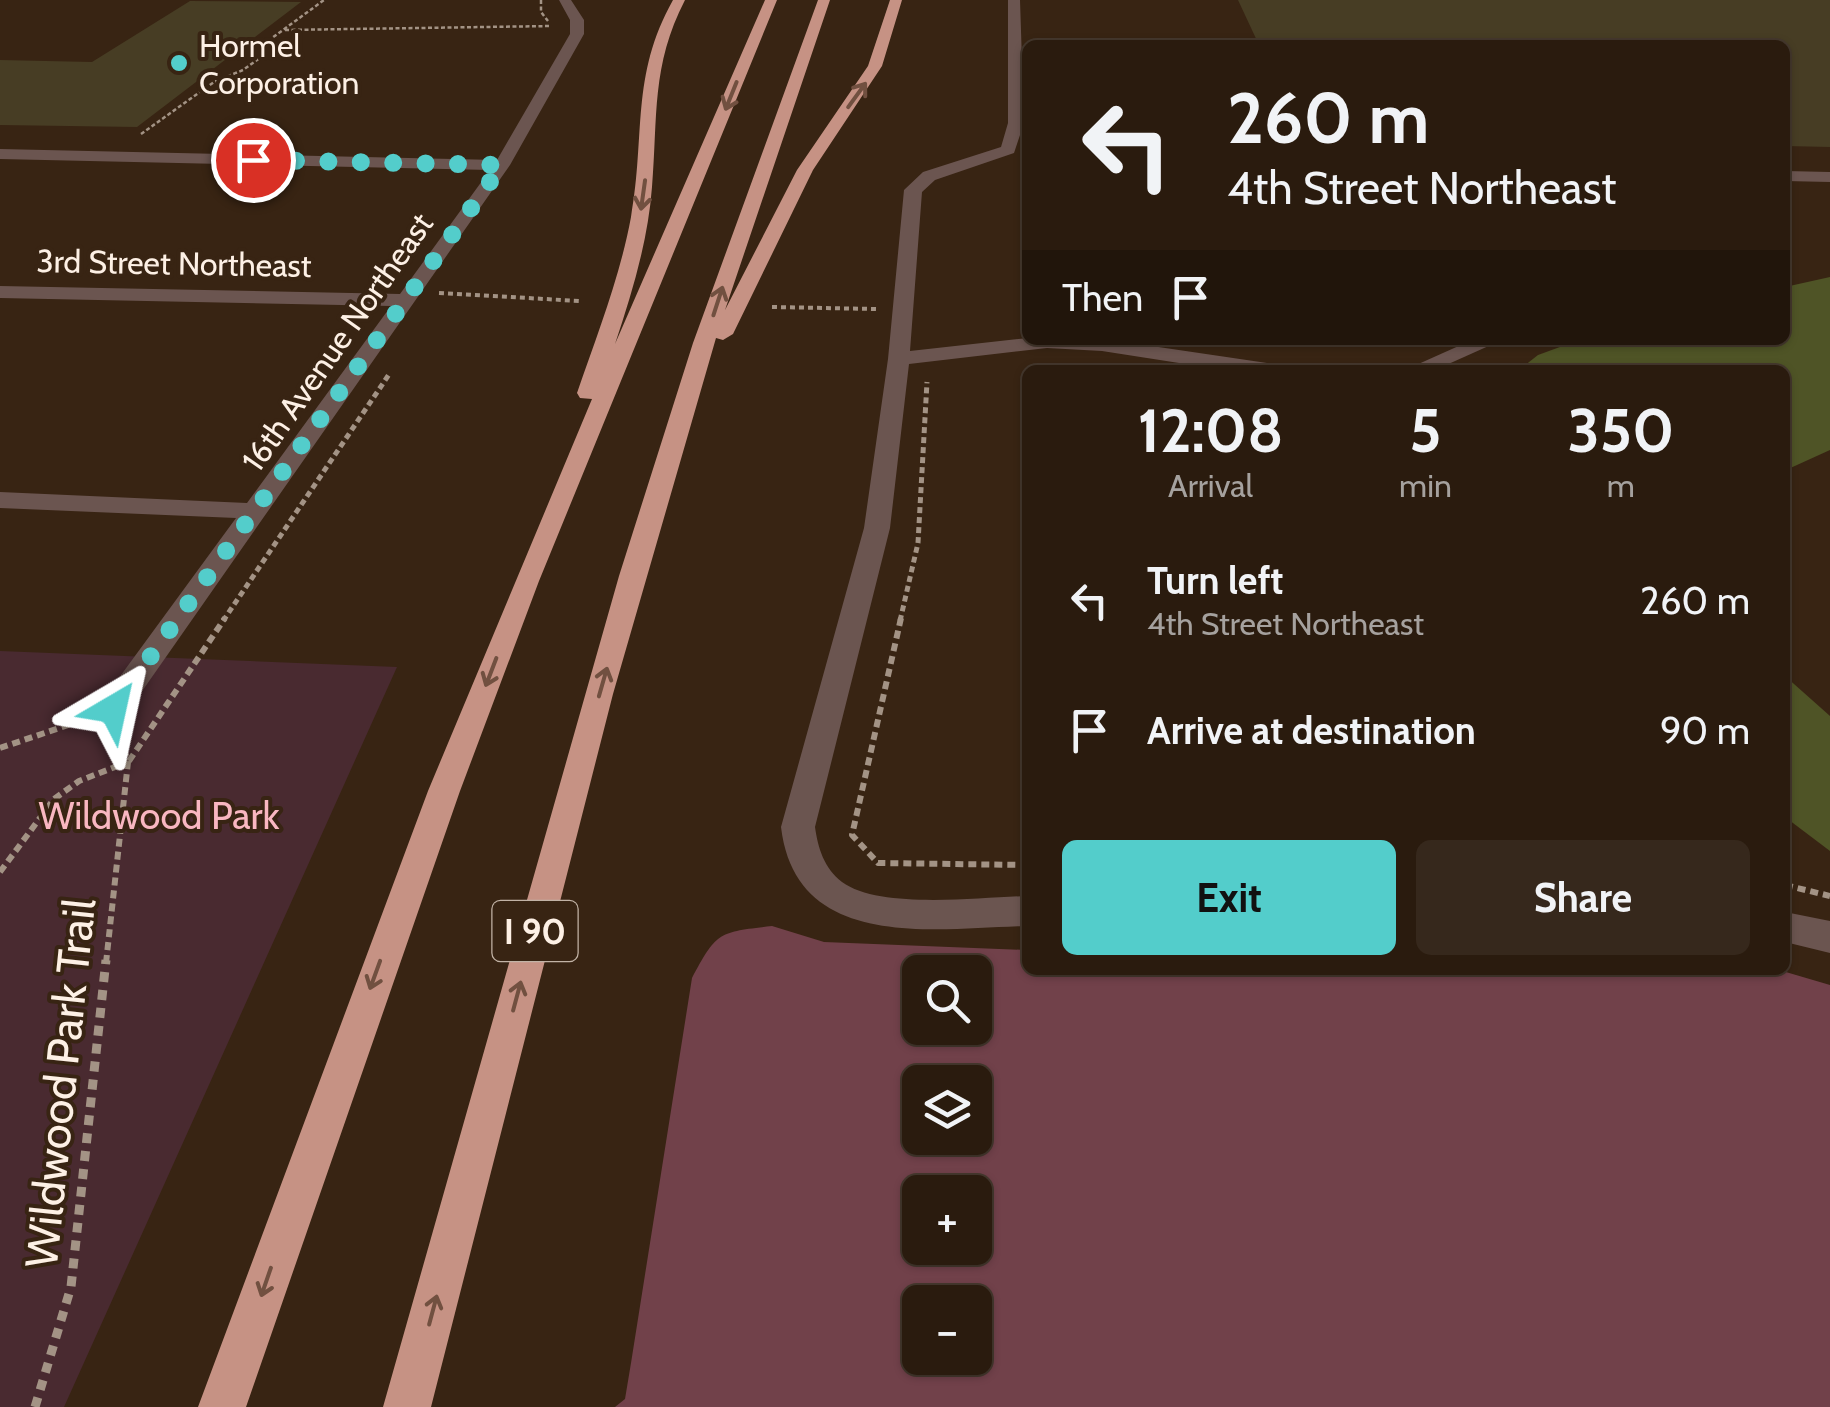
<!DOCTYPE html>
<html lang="en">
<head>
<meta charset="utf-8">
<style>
  body { margin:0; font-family:Cabin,sans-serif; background:#36281c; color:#f1f3f6; height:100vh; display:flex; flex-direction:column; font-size:38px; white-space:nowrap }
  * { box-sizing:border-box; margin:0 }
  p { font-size:32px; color:#a5a19e }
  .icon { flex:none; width:55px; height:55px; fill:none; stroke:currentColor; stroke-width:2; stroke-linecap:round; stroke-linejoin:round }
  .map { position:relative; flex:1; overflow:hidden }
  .details { position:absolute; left:1022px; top:365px; width:768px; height:610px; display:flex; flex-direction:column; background:#2a1b0e; border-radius:15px; box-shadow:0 2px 8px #0004,0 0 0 2px #46392e }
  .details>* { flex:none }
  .hud { position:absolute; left:1022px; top:40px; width:768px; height:305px; border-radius:15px; box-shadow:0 2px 8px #0004,0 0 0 2px #46392e; background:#2a1b0e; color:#f1f3f6; overflow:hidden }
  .controls { position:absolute; left:902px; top:955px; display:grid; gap:20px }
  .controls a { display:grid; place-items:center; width:90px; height:90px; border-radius:15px; background:#2a1b0e; box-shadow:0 2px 8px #0004,0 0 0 2px #46392e; font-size:50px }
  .pin { position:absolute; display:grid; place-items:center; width:85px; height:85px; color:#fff; margin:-42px; border:5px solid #fff; border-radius:50%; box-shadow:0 2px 10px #0007 }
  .me { position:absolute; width:110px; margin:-55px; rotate:36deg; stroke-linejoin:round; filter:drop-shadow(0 0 8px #0008) }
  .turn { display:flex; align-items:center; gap:35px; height:210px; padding:0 40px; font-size:45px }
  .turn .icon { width:130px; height:130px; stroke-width:2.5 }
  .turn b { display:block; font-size:70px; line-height:85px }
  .then { display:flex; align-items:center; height:95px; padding:0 40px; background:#0003; gap:20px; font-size:38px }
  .eta { display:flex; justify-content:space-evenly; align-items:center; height:170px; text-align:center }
  .eta b { font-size:60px; font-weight:800; line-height:70px }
  .primary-button { display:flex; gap:20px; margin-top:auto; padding:20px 40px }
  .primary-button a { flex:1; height:115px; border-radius:15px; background:#53cdcb; color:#111; font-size:40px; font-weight:800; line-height:115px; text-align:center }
  .primary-button a+a { background:#36281c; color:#f1f3f6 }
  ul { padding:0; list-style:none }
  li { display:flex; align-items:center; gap:30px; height:130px; padding:0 40px }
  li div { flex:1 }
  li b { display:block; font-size:38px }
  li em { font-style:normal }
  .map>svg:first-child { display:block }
  .green { fill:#492a30 }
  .forest { fill:#71414a; fill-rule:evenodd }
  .water { fill:#4f5426 }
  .building { fill:#473d24 }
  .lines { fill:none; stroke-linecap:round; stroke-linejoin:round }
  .path-far4 { stroke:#a39385; stroke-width:2.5; stroke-dasharray:4 2.5; stroke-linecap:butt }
  .path-far3 { stroke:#a39385; stroke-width:4; stroke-dasharray:5 4; stroke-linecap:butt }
  .path-far2 { stroke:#a39385; stroke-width:5; stroke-dasharray:6 4; stroke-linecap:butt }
  .path-far1 { stroke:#a39385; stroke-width:6; stroke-dasharray:8 5; stroke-linecap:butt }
  .path { stroke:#a39385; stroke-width:9; stroke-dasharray:10 8; stroke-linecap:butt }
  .minor { fill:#6b5550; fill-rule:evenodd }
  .highway { fill:#c69284; fill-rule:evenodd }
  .oneway { stroke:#715040 }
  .route { stroke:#53cdcb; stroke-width:18; stroke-dasharray:0 32.4 }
  .poi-dot { fill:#53cdcb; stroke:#382413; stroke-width:4 }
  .labels { text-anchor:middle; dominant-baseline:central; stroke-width:8; stroke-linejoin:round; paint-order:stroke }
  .far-poi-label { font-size:32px; fill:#fdf0e5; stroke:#382413; text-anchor:start }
  .far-street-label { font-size:32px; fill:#fdf0e5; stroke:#382413 }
  .shield { fill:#382413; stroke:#c2b3a6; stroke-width:2.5 }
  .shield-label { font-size:35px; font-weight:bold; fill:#fdf0e5 }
  .park-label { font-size:38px; fill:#f9b7c1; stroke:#382413 }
  .near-street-label { font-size:45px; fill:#fdf0e5; stroke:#382413 }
</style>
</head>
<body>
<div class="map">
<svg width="1830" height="1407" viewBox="0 0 1830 1407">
  <rect width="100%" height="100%" fill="#382413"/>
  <!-- green -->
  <polygon class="green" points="0,651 397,667 64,1407 0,1407"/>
  <!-- forest -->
  <path class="forest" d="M772 926 824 942 1027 950 1028 970H1779L1830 985V1407H615L625 1399 631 1363 692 978C717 931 719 932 772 926ZM920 972H975V1028H920ZM920 1082H975V1138H920ZM920 1192H975V1248H920ZM920 1302H975V1358H920Z"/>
  <!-- water -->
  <g class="water">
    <polygon points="1830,277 1830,450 1786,470 1785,370 1519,370 1538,355 1579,340 1785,340 1785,287"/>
    <polygon points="1785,676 1830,716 1830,851 1785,817"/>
  </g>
  <!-- building -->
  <g class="building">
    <polygon points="1238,0 1830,0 1830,147 1785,146 1785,45 1259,45"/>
    <polygon points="190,1 301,2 137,127 0,125 0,60 92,62"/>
  </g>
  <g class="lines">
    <!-- path-far4 -->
    <g class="path-far4">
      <polyline points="541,0 541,12 548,21"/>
      <polyline points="285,30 551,26"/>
      <polyline points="141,134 214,82 243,70 271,50 272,38 324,0"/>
    </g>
    <!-- path-far3 -->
    <g class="path-far3">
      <polyline points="439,293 580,301"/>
      <polyline points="772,307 876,309"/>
    </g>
    <!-- path-far2 -->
    <g class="path-far2">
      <polyline points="223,621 390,373"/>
      <polyline points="900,621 918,543 927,382"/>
    </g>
    <!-- path-far1 -->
    <g class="path-far1">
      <polyline points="901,618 852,835 878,863 1028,865"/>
      <polyline points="0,748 89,718"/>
      <polyline points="129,761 225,618"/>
      <polyline points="0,872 54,799 79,781 128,762"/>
      <polyline points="1785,885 1830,896"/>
      <polyline points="106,963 128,762 120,735"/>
    </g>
    <!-- path -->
    <polyline class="path" points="35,1407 71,1287 106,960"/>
    <!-- minor -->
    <g class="minor">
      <polygon points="559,0 571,0 584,20 584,34 510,165 124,717 113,720 102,717 98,709 102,701 236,518 0,508 0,492 247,503 391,306 0,298 0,286 400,294 490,170 0,159 0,149 497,160 570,34 570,20"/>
      <path d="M1008 0H1020L1024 123 1014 153 935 180 922 192 910 351 1028 338 1111 340 1267 363 1278 370H1224L1102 351 1047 348 909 364 890 528 815 827C818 848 824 868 842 882 880 910 980 897 1028 896V926C936 928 796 953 781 827L864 528 888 359 904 190 923 172 1001 147 1008 123Z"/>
      <polygon points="1785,171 1830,172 1830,182 1785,181"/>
      <polygon points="1472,340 1502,340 1435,370 1405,370"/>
      <polygon points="1785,912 1830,921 1830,953 1785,942"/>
    </g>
    <!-- highway -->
    <g class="highway">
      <path d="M673 0H685C651 66 658 116 652 187 648 241 632 293 615 344L765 0H777L539 581 460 791 246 1407H198L428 791 592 399 580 398 577 393C597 335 620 277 631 217 646 135 630 77 673 0Z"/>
      <polygon points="818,0 830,0 725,310 797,170 868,66 890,0 902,0 882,66 813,170 733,334 723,340 716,338 613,694 431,1407 383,1407 619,576 693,343"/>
    </g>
  </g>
  <!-- one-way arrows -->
  <defs><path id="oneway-shaft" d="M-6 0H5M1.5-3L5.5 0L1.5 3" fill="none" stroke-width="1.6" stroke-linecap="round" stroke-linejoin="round" transform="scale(2.5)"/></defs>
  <g class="oneway">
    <use href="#oneway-shaft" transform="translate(857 95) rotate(-54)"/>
    <use href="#oneway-shaft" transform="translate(731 96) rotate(112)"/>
    <use href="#oneway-shaft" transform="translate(643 195) rotate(98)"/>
    <use href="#oneway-shaft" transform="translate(718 301) rotate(-72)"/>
    <use href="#oneway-shaft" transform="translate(491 672) rotate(111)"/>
    <use href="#oneway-shaft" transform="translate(603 682) rotate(-74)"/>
    <use href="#oneway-shaft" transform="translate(375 975) rotate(110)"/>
    <use href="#oneway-shaft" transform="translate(517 996) rotate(-75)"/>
    <use href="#oneway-shaft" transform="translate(266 1282) rotate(109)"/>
    <use href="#oneway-shaft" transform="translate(433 1310) rotate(-75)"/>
  </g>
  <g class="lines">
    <!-- route -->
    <polyline class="route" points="113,709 502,165 253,160"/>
  </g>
  <!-- markers -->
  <circle class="poi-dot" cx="179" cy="63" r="10"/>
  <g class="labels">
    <!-- far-poi labels -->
    <g class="far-poi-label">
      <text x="199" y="45">Hormel<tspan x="199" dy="37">Corporation</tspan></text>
    </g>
    <!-- far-street labels -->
    <g class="far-street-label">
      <text transform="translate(174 263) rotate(1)">3rd Street Northeast</text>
      <text transform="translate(337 342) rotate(-55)">16th Avenue Northeast</text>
    </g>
    <!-- shield labels -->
    <rect class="shield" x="492.5" y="901" width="85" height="60" rx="8"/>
    <g class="shield-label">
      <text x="535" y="931">I 90</text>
    </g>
    <!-- park labels -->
    <g class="park-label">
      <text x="159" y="815">Wildwood Park</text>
    </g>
    <!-- near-street labels -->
    <g class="near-street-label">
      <text transform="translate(60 1083) rotate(-84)">Wildwood Park Trail</text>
    </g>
  </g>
</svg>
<div class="controls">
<a><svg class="icon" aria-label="search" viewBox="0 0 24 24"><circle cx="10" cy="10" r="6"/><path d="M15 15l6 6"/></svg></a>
<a><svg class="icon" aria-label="layers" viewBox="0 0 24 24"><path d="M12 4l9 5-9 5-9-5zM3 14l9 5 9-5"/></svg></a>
<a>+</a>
<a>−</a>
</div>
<div class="pin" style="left:253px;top:160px;background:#d93025"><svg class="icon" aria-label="arrive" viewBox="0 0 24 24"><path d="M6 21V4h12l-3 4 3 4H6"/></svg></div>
<svg class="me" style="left:113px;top:709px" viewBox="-20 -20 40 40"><path d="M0-17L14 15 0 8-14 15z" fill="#53cdcb" stroke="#fff" stroke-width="4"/></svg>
<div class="hud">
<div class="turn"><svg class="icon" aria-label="left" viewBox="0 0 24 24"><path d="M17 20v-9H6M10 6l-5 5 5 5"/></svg><div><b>260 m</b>4th Street Northeast</div></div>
<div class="then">Then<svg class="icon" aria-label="arrive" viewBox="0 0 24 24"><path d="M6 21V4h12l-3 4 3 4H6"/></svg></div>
</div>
<section class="details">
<div class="eta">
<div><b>12:08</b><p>Arrival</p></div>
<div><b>5</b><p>min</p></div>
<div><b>350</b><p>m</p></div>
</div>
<ul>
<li><svg class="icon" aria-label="left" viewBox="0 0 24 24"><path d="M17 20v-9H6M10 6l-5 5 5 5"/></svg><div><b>Turn left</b><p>4th Street Northeast</p></div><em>260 m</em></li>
<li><svg class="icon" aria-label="arrive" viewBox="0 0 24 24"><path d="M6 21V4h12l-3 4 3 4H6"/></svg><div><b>Arrive at destination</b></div><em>90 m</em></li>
</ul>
<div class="primary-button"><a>Exit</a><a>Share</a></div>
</section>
</div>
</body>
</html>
